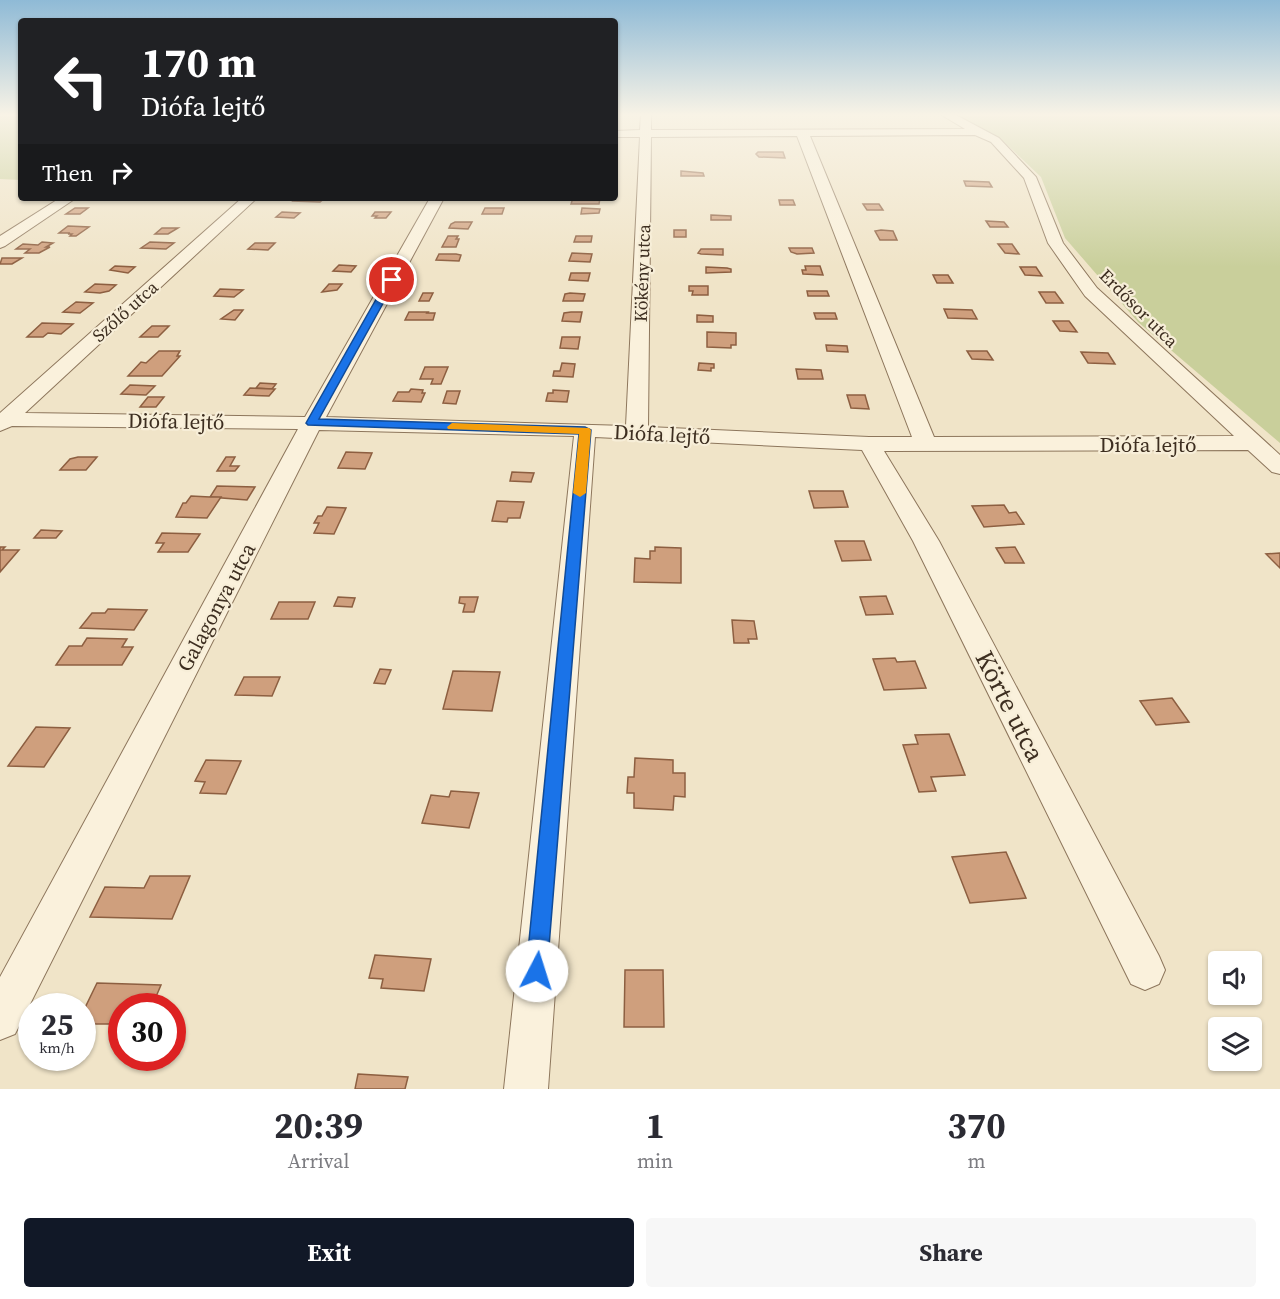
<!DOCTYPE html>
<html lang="en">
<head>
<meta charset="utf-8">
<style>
  body { margin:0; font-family:"Source Serif 4",serif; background:#f7f7f7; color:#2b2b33; height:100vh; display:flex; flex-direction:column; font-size:22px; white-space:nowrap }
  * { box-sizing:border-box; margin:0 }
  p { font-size:20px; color:#7c7c81 }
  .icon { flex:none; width:33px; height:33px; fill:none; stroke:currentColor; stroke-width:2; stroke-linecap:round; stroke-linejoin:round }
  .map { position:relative; height:1089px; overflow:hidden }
  .drawer { display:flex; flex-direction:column; background:#fff; flex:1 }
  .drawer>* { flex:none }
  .hud { position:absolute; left:18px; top:18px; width:600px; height:183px; border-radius:6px; box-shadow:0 2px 4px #0004; background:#202124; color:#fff; overflow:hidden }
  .tools { position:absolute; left:1208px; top:951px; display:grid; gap:12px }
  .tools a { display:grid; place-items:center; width:54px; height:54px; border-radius:6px; background:#fff; box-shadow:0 2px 4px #0004; font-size:30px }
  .speed { position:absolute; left:18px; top:993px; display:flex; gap:12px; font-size:30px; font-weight:700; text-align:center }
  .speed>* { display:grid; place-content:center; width:78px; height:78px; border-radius:50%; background:#fff; box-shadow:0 2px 4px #0004; line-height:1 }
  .speed small { font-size:15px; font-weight:400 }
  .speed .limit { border:9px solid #d22; background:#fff; color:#111 }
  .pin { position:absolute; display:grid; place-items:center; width:51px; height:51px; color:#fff; margin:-26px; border:3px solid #fff; border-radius:50%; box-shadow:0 2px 6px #0007 }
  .me { position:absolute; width:66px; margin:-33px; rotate:5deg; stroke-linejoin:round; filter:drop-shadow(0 0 4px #0008) }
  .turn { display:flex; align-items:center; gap:21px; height:126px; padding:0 24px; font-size:27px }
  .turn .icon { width:78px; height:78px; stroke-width:2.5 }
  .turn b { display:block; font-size:42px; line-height:51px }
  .then { display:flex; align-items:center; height:57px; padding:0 24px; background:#0003; gap:12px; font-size:22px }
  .eta { display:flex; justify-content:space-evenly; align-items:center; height:102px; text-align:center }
  .eta b { font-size:36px; font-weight:700; line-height:42px }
  .cta { display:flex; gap:12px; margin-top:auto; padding:12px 24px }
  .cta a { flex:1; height:69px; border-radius:6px; background:#111827; color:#fff; font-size:24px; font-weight:700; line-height:69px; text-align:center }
  .cta a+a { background:#f7f7f7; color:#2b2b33 }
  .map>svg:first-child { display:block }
  .green { fill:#c9cf9b }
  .building { fill:#cf9f7d; stroke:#8d5f41; stroke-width:1.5 }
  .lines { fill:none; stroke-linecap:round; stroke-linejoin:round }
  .street-casing { stroke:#8d765c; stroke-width:2 }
  .street { fill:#faf1dc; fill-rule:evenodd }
  .route { fill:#1a73e8; stroke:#114b97; stroke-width:1.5 }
  .slow { fill:#f59e0b }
  .labels { text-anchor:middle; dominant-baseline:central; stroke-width:4.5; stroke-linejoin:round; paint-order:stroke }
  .far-street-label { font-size:18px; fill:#3d2e20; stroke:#f7eed8 }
  .street-label { font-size:21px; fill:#3d2e20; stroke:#f7eed8 }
  .near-street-label { font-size:26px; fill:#3d2e20; stroke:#f7eed8 }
</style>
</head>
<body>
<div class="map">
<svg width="1280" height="1089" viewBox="0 0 1280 1089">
  <rect width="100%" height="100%" fill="#f0e4c8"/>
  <!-- green -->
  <g class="green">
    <polygon points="0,114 21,114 21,180 0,179"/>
    <polygon points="955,114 1280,114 1280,443 1138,322 1065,238 1041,177 1000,138"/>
  </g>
  <!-- building -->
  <g class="building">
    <polygon points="758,152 783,152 785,158 759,157 756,154"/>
    <polygon points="681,171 703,173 704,176 681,176"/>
    <polygon points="964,181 989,182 992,187 966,186"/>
    <polygon points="296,198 325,198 320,202 293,201"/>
    <polygon points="573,198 600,198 599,204 571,204"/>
    <polygon points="779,200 793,200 795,205 780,205"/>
    <polygon points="863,204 879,204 883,210 867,210"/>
    <polygon points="75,208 88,208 80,214 66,214"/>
    <polygon points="485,208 504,208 502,214 482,214"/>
    <polygon points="582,208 600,209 599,213 581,214"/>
    <polygon points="282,212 300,213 294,218 276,217"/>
    <polygon points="375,212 391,212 386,218 375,218 377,216 372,216"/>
    <polygon points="711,215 731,216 731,220 711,220"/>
    <polygon points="986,221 1004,222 1008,227 990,227"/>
    <polygon points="455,222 472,222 468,229 449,228 451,224"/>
    <polygon points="68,226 89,227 76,236 70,236 72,234 68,234 70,233 59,233"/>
    <polygon points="162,228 178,228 168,234 155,234"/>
    <rect x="674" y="230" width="12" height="7"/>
    <polygon points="881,230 893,231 897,240 880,240 875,231"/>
    <polygon points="448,236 458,236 456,239 459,239 456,247 442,247"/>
    <polygon points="576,236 592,236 591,242 574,242"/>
    <polygon points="42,242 53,243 46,247 50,247 39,253 25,253 30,249 16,249 23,244 38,245"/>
    <polygon points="150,242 174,243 166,249 141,248"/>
    <polygon points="255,243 275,243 268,250 248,249"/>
    <polygon points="998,244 1012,244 1019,254 1005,253"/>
    <polygon points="789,248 812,248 814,253 797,254 791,252"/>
    <polygon points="701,249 723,249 723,255 701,254 698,253"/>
    <polygon points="572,253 592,254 590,262 569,261"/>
    <polygon points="439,254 456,254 461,255 459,261 436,260"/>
    <polygon points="2,258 22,258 12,264 0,264"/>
    <polygon points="339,265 356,266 351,272 333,271"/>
    <polygon points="115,266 135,267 128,273 110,270"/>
    <polygon points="805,266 820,266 823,275 803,274 802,270 806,270"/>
    <polygon points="706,267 727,268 731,269 731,272 706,273"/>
    <polygon points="1020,267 1036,267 1042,276 1025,275"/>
    <polygon points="571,273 590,273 588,281 569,280"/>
    <polygon points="933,275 948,275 953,283 937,283"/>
    <polygon points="95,284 116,285 109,291 100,293 85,292"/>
    <polygon points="329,284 342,284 337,290 322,292"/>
    <polygon points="689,286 708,286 708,295 692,295 693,291 689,291"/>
    <polygon points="220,289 243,290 234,297 214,296"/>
    <polygon points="807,291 827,291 829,296 808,296"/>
    <polygon points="1039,292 1055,292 1063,303 1046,303"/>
    <polygon points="423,293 433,293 429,301 419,301"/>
    <polygon points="565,294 570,293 585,294 583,301 563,301"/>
    <polygon points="76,302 93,303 80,313 63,312"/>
    <polygon points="944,309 972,310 977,319 948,318"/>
    <polygon points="234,310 243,310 235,320 221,319"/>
    <polygon points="409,312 428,312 427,313 435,313 433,320 405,320"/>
    <polygon points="571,312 582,312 580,322 562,321 564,313"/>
    <polygon points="814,313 835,313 837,319 816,319"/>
    <polygon points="697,315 713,316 713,322 697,322"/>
    <polygon points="1053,321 1069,321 1077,332 1060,331"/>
    <polygon points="42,323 73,324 61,334 48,333 43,337 27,337"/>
    <polygon points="152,326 169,326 158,337 140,337"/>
    <polygon points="707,332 736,333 736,345 731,345 731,348 707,347"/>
    <polygon points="562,337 580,337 578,349 560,348"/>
    <polygon points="826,345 847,346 848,352 827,351"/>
    <polygon points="159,351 180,351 177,356 180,356 162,376 128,376 141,362 146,363"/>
    <polygon points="967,351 987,351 993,360 972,359"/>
    <polygon points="1081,352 1108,353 1115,364 1088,363"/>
    <polygon points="562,363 575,364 573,377 553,376 554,371 560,371"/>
    <polygon points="699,363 714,364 714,368 711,368 711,371 698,370"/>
    <polygon points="425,367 448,367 441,384 431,384 433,379 420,379"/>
    <polygon points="796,369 821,370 823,379 798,379"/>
    <polygon points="260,383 276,384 272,389 256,388"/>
    <polygon points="130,385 155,386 146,395 121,394"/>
    <polygon points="250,388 272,389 275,389 269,396 244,395"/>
    <polygon points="411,389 423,390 422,393 425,393 421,402 393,401 398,392 409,392"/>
    <polygon points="553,390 569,391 567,402 546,401 548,393 553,393"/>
    <polygon points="447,391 460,391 456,404 443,403"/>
    <polygon points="847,395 865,395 869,409 851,408"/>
    <polygon points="148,397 164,397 156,407 140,407"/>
    <polygon points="346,452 372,453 365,469 338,468"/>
    <polygon points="78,457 97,457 86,470 60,470 70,459"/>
    <polygon points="226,457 235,457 230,466 239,466 235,471 217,471"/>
    <polygon points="512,472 534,473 531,482 510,481"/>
    <polygon points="217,486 255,487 247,500 210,497"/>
    <polygon points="809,491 843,491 848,507 814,508"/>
    <polygon points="191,496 210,497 221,497 207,518 176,517 183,503 186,503"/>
    <polygon points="497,501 524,502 520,518 508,518 507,522 492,521"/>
    <polygon points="1004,505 1009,513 1016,512 1024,524 984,527 972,506"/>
    <polygon points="327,507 346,508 334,534 314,533 319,523 314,523 318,516 322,516"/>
    <polygon points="41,530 62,531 56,538 34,538"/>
    <polygon points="162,533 200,534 188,552 158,552 164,543 156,543"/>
    <polygon points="835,541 864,541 871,560 842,561"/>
    <polygon points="0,547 5,547 2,550 19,550 0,572"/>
    <polygon points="655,547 681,548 681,583 634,582 635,558 650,559 650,551 655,551"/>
    <polygon points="1015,547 1024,563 1005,563 996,548"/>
    <polygon points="1280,553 1280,568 1266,554"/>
    <polygon points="886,596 893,614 866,615 860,597"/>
    <polygon points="338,597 355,598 352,607 334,606"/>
    <polygon points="460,597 478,597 474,612 463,612 465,604 459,603"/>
    <polygon points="279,602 315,602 308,619 271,619"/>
    <polygon points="108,609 147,610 134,630 80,628 92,613 105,613"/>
    <polygon points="732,620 754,621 757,639 748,639 749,643 734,643"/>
    <polygon points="87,638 127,639 122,647 133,647 122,665 56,665 69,646 82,646"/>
    <polygon points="895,658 897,662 915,661 926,688 884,690 873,659"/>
    <polygon points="380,669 391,670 385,684 374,683"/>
    <polygon points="453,671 500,672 492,711 443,709"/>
    <polygon points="244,677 280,677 272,696 235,695"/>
    <polygon points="1172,698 1189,722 1156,725 1140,701"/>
    <polygon points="36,727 70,728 44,767 8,766"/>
    <polygon points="949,734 965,775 931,777 936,791 919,792 903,745 918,744 915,735"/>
    <polygon points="635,758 673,760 673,773 685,773 685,797 674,796 673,810 634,808 634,793 627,793 628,777 634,777"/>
    <polygon points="206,760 241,761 226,794 200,793 205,782 195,781"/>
    <polygon points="451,791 479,793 469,828 422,823 431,795 449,797"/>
    <polygon points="1006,852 1026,898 970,903 952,857"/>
    <polygon points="150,876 190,876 172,919 90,917 105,887 144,888"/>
    <polygon points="375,955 431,959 424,991 381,988 383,979 369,978"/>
    <polygon points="625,970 663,970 664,1027 624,1027"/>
    <polygon points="97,983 161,985 152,1006 122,1006 122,1024 82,1024 82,1014"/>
    <polygon points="358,1074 408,1077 405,1089 355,1089"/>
  </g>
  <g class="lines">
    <defs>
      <g id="street">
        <path d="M641 114H651V130L965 129 940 114H954L999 138 1036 177 1063 243 1097 288 1280 455V474L1272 472 1248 450 884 451 939 541 1159 956 1165 970 1159 984 1145 990 1131 984 913 541 862 450 595 437 548 1089H504L574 436 319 430 15 1034 0 1040V977L298 429 12 426 0 431V413L242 198H257L25 413 305 417 430 198H444L326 417 626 426 640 137H615V131L640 130ZM975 135 991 142 1024 178 1048 243 1085 296 1234 436 934 437 810 136ZM797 136 912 437H869L648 427 651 137Z"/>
        <polygon points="60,198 76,198 5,246 0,248 0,236"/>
      </g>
    </defs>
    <!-- street casing -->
    <use href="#street" class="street-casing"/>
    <!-- street -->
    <use href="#street" class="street"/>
  </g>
  <!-- sky -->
  <linearGradient id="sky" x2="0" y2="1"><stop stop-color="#8fbad6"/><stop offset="0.43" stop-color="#f8f3e6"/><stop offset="1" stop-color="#f8f3e6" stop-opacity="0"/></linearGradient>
  <rect width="1280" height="267" fill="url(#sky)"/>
  <!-- route -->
  <polygon class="route" points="392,277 396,280 319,419 585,427 591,430 547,971 544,979 537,982 529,979 526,971 579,434 308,425 306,423 387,280"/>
  <!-- slow -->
  <polygon class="slow" points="452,423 589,428 591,430 586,493 580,497 573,493 579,434 448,429 447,427"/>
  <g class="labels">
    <!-- far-street labels -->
    <g class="far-street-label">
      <text transform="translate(642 273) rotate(-88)">Kökény utca</text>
      <text transform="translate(1139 308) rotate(45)">Erdősor utca</text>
      <text transform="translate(125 311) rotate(-42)">Szőlő utca</text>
    </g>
    <!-- street labels -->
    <g class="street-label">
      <text transform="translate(176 421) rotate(1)">Diófa lejtő</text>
      <text transform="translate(662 434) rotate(3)">Diófa lejtő</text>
      <text x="1148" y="444">Diófa lejtő</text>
      <text transform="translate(216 607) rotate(-62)">Galagonya utca</text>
    </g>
    <!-- near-street labels -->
    <g class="near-street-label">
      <text transform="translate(1010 706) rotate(63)">Körte utca</text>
    </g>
  </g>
</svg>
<div class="tools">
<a><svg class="icon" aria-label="sound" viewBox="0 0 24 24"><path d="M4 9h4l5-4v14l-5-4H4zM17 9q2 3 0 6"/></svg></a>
<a><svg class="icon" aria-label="layers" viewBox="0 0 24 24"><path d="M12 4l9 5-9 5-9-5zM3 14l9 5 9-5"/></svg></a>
</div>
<div class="speed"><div>25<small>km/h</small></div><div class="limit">30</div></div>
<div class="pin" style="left:392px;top:280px;background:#d93025"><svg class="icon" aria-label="arrive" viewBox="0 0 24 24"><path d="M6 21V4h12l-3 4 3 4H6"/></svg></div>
<svg class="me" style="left:537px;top:971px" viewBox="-20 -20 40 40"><circle r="19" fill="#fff"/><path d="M0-13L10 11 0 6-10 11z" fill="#1a73e8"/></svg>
<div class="hud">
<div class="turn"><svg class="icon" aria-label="left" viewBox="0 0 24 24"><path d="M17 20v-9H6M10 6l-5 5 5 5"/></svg><div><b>170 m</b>Diófa lejtő</div></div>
<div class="then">Then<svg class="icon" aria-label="right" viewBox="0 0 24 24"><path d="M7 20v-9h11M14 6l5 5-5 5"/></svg></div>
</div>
</div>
<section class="drawer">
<div class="eta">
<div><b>20:39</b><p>Arrival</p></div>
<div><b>1</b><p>min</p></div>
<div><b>370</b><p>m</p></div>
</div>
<div class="cta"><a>Exit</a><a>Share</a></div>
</section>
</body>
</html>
